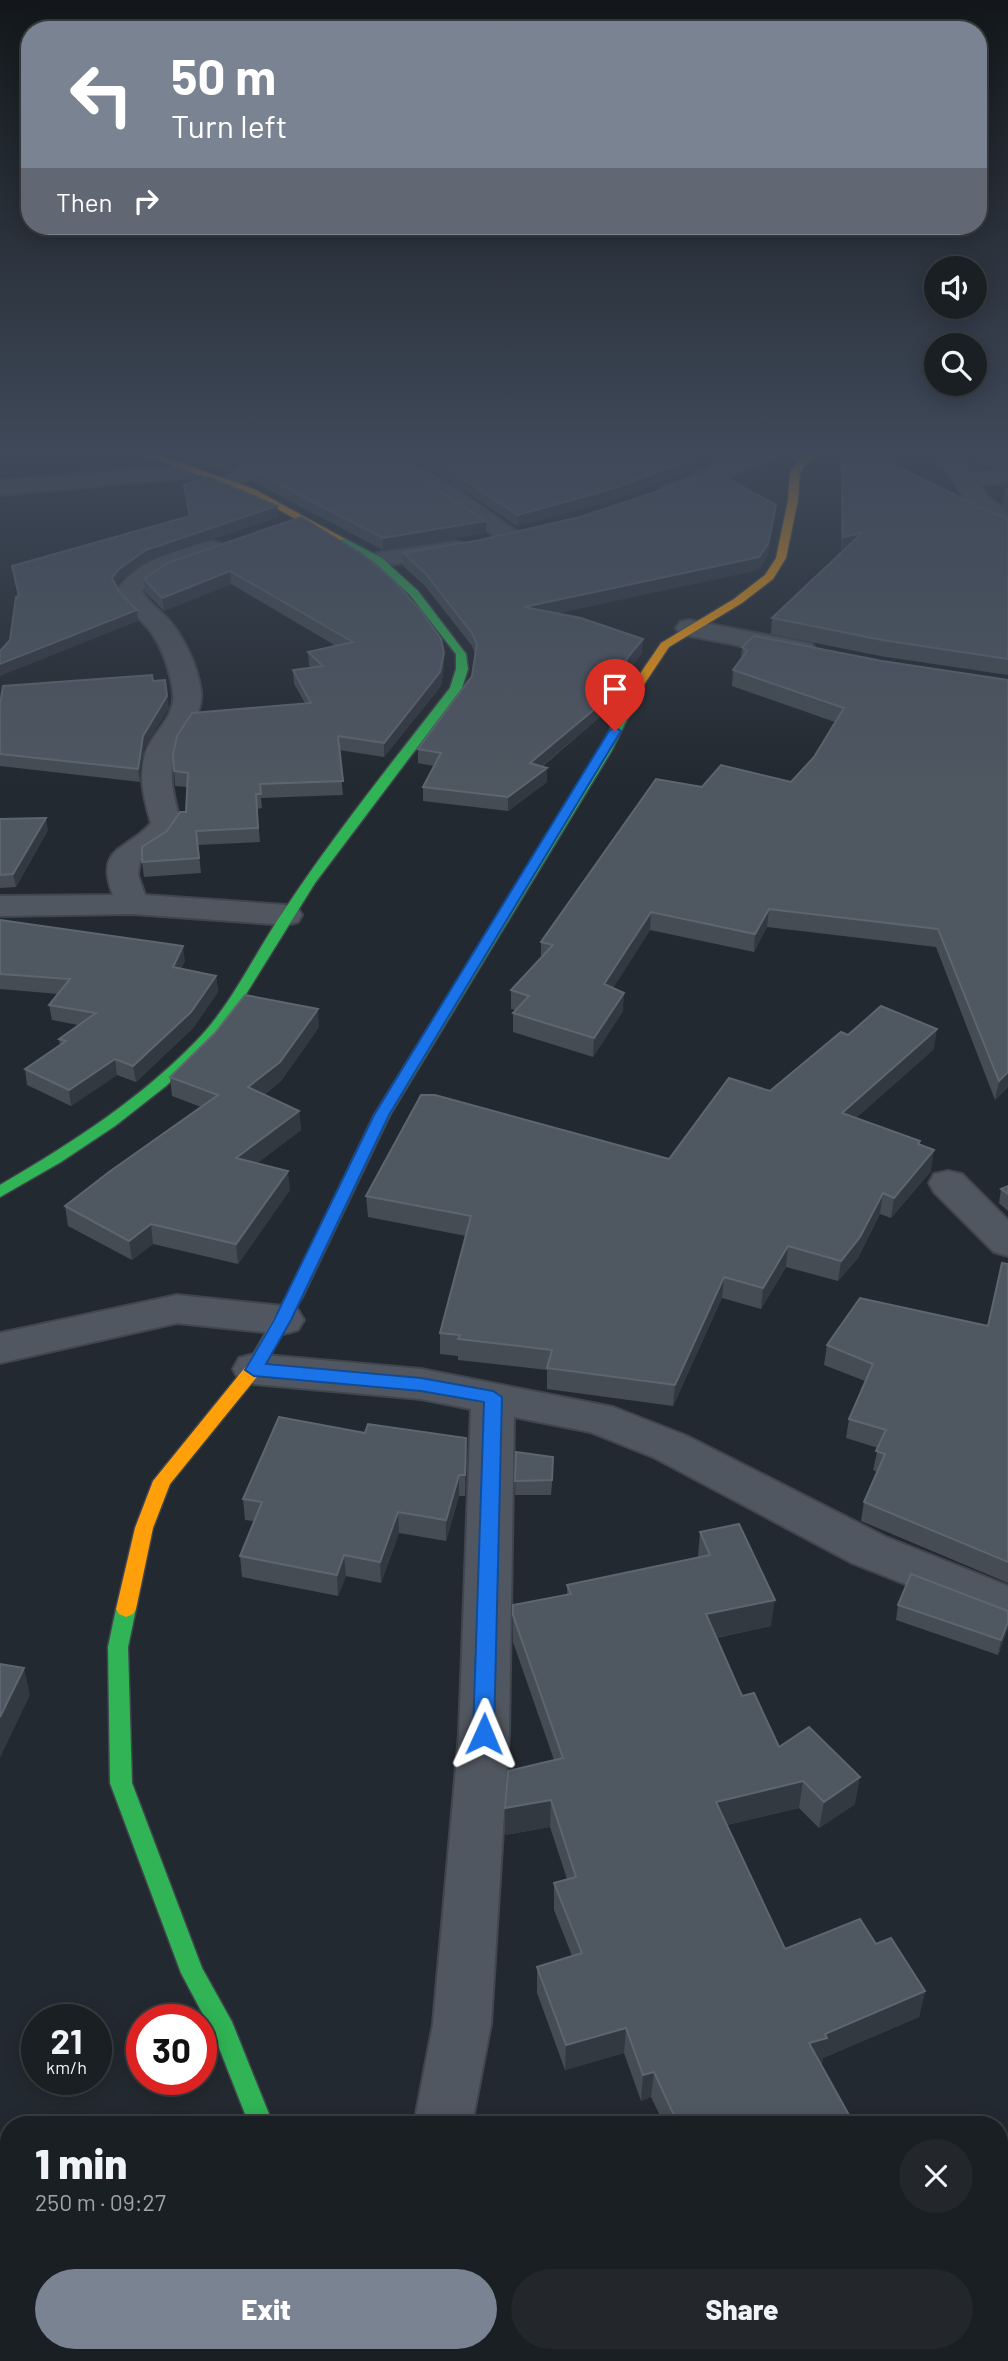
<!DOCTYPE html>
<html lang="en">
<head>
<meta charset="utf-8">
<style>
  body { margin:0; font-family:Barlow,sans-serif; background:#23272c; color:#f1f3f6; height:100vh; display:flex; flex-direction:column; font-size:26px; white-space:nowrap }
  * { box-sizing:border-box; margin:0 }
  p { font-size:23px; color:#9fa2a6 }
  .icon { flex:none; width:38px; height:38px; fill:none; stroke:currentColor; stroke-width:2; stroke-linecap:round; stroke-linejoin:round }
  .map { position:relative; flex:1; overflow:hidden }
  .panel { position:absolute; left:0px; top:2116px; width:1008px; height:247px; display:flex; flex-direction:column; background:#1a1f24; border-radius:28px 28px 0 0; box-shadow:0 4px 18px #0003,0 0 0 2px #383d41 }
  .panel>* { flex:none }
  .banner { position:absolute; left:21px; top:21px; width:966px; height:214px; border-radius:28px; box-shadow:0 4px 18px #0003,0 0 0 2px #383d41; background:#7a8391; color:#fff; overflow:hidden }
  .controls { position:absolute; left:924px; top:256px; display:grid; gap:14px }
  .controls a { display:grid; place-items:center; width:63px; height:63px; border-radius:50%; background:#1a1f24; box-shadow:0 4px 18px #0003,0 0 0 2px #383d41; font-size:35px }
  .speed { position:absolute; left:21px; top:2004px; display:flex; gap:14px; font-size:35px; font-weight:700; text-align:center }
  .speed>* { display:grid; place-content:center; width:91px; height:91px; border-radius:50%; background:#1a1f24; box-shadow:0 4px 18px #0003,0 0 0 2px #383d41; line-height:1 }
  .speed small { font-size:18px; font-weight:400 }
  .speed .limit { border:10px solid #d22; background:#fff; color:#111 }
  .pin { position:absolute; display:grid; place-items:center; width:60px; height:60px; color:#fff; margin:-72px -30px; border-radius:50% 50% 50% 0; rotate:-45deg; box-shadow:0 0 7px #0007 }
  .pin .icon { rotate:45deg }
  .me { position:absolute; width:77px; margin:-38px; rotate:1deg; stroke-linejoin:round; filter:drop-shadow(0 0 5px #0008) }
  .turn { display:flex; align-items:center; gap:24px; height:147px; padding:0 35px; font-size:32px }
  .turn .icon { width:91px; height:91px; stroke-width:2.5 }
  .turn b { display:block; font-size:49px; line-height:60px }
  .then { display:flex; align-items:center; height:66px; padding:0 35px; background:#0003; gap:14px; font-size:26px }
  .round { display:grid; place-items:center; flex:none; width:74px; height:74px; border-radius:37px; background:#23272c }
  .headline { display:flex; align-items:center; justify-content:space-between; height:119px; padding:0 35px }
  h1 { font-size:42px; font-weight:800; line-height:52px }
  .primary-button { display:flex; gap:14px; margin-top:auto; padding:14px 35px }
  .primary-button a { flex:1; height:80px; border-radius:42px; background:#7a8391; color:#fff; font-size:28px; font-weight:800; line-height:80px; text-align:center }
  .primary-button a+a { background:#23272c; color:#f1f3f6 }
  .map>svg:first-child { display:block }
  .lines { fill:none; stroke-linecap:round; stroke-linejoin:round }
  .street-casing { stroke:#40454e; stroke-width:4 }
  .fast-casing { stroke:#40454e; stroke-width:3 }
  .slow-casing { stroke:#40454e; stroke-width:3 }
  .street { fill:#515760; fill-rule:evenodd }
  .fast { fill:#30b455; fill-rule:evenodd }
  .slow { fill:#ff9f0a; fill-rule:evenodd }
  .wall { fill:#454c54 }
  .shaded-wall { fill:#333941 }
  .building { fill:#4f5761; stroke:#5d6670; stroke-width:2 }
  .route { fill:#1a73e8; stroke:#114b97; stroke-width:2 }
</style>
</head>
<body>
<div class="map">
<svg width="1008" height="2361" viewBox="0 0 1008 2361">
  <rect width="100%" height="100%" fill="#232930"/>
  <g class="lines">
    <defs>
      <g id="street">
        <polygon points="260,453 287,453 236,489 220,489 216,484 220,479"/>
        <polygon points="368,453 396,453 455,487 523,536 520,541 502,541"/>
        <polygon points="744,453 775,453 772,458 677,498 661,498 657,493 661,488"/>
        <path d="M935 453H957L971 473 1008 469V483L980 485 988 497 1008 512V531C974 523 953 480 935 453Z"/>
        <polygon points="191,465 202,472 199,477 0,495 0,481"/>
        <path d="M211 541 220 543 223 548 220 553 163 574 142 591C148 603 159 609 167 618 184 636 198 667 201 691 204 715 185 729 176 749 167 773 174 799 181 823L167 843 140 861 138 875 145 895 286 905 298 908 302 915 298 922 286 925 132 914 0 916V896L113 895C94 846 127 851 151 823 144 799 137 773 147 749 156 729 176 716 173 692 171 673 162 647 151 632 140 617 125 608 116 591 138 560 175 550 211 541Z"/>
        <polygon points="455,541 464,543 467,548 464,553 378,567 369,565 366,560 369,555 378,553"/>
        <polygon points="689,620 803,642 812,644 816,650 812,656 803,658 680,634 676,628 680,622"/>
        <polygon points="948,1171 962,1174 1008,1220 1008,1256 994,1252 934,1192 929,1183 934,1174"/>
        <polygon points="177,1295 283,1306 298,1310 304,1320 298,1330 283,1334 177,1323 0,1363 0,1333"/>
        <polygon points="254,1354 421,1369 613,1407 687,1436 886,1537 1008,1586 1008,1625 852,1563 655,1458 590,1432 514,1417 509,1734 491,2024 472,2124 414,2124 433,2024 459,1734 471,1409 421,1399 254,1384 239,1380 233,1369 239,1358"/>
        <rect x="310" y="2354" width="64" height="7"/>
      </g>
      <g id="fast">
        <path d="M340 536 382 558 418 591 466 654 468 669 462 688 315 883 238 1007 212 1041 166 1086 115 1126 61 1162 0 1197V1185C72 1143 142 1098 200 1037 235 999 256 951 285 909 336 832 394 760 450 688L456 669V654L410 595 374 562 336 541 335 539Z"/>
        <polygon points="637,684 643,687 612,750 390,1115 304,1294 302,1298 290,1298 288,1294 374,1115 600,750 631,687"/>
        <polygon points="126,1601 133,1604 136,1609 128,1647 132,1783 202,1968 232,2022 273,2124 249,2124 214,2035 181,1973 110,1783 108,1647 116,1609 119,1604"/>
      </g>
      <g id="slow">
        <polygon points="139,453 153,453 254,489 345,539 336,541 248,493"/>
        <polygon points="806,453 815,453 800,472 798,500 786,558 773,579 742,603 669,647 641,689 633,689 631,687 661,643 734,599 765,575 776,558 788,500 790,472"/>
        <polygon points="296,1288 304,1294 260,1373 170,1484 153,1528 136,1609 133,1614 126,1617 119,1614 116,1609 135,1528 153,1481 247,1365 290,1290"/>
      </g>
    </defs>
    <!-- street casing -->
    <use href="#street" class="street-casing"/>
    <!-- fast casing -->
    <use href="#fast" class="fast-casing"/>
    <!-- slow casing -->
    <use href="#slow" class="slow-casing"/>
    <!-- street -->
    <use href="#street" class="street"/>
    <!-- fast -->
    <use href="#fast" class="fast"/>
    <!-- slow -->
    <use href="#slow" class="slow"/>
  </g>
  <!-- wall -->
  <g class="wall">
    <polygon points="174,453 255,453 226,472"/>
    <polygon points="402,453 682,453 692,459 691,470 614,500 517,526 456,485"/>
    <polygon points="841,453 870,453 992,513 1008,518 1008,675 880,656 771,634 772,618 842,552 841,552"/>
    <polygon points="968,453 1008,453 1008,467 992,468"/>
    <polygon points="251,470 486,533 383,550 252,481"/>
    <polygon points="1008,484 1008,510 1002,505 1005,490"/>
    <polygon points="184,485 277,506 278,517 147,561 120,580 116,586 138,621 10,640 18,596 12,566 189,517"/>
    <polygon points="776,505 775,518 767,557 758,570 557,613 642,653 628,671 608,710 542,767 547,782 508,811 423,801 423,787 434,766 418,763 418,749 472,676 475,654 472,646 425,586 403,566 403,553"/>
    <polygon points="301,517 444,653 444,666 441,686 384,757 339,750 343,795 261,798 262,808 257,809 260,842 198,845 201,873 144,877 142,862 167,831 186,812 187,787 175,786 174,771 305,703 294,684 293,670 311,668 309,665 308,652 336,646 231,584 164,611 145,592 144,579"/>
    <polygon points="742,647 882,661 1008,680 1008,1087 995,1100 936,947 767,927 754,952 650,930 613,988 623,1011 593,1057 513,1032 513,1013 516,1010 511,1009 511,990 541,958 541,942 702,787 791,782 814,757 835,722 732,686 733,670 741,659"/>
    <polygon points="153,681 169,708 144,748 140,782 0,766 0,705"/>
    <polygon points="0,819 48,830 16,887 0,888"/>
    <polygon points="0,920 185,961 181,968 216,976 218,992 193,1028 136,1082 117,1075 71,1106 27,1085 25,1069 60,1045 59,1039 78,1025 52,1020 49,1005 58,994 0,989"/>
    <polygon points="319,1027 281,1081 264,1095 299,1111 301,1130 257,1163 290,1190 238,1264 153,1244 132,1260 68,1226 65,1206 201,1107 172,1096 170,1077"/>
    <polygon points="848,1035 934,1049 856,1118 920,1145 931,1171 891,1218 880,1214 858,1258 838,1281 786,1267 761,1309 722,1298 673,1406 547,1389 547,1370 458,1360 458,1356 440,1354 440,1333 466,1236 368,1217 366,1196 669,1159 770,1091"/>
    <polygon points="1008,1186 1008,1211 999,1203 1001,1189"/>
    <polygon points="1008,1264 1008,1583 861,1521 864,1502 877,1472 873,1470 878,1448 846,1438 849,1419 865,1381 824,1365 827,1345 988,1326"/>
    <polygon points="516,1452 553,1472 551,1495 515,1495"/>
    <polygon points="467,1459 465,1496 459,1496 446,1541 399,1533 381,1583 346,1576 338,1596 242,1577 240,1556 254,1521 245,1520 243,1499"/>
    <polygon points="700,1532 771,1626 716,1638 742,1696 779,1747 855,1804 819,1828 799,1808 727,1825 785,1949 876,1944 925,1991 919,2017 823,2058 822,2064 821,2064 854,2124 664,2124 651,2097 641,2101 624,2053 565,2070 537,1993 537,1967 572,1956 554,1910 554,1883 567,1879 550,1827 505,1835 554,1760 513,1642 513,1605 567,1595 567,1585 698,1557"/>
    <polygon points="898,1605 1008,1611 1008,1628 998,1655 896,1620"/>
    <rect x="0" y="2153" width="9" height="161"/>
    <polygon points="788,2354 981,2354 985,2361 791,2361"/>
  </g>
  <!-- shaded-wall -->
  <g class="shaded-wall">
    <polygon points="237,453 255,453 226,472 225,461"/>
    <polygon points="692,459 691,470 614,500 517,526 518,515"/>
    <polygon points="776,505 775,518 767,557 758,570 523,621 524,607"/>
    <polygon points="277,506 278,517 147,561 120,580 114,590 112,578 119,569 146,550"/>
    <polygon points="486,521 486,533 383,550 383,538"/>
    <polygon points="862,533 861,548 841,552 843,537"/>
    <polygon points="230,571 231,584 164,611 162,598"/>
    <polygon points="137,610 138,621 0,676 0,664"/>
    <polygon points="643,639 642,653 628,671 608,710 529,777 530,763 628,657"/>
    <polygon points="444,653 444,666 441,686 384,757 384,743"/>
    <polygon points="167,696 169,708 144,748 140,782 138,769 143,736"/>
    <polygon points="547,768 547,782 508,811 508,797"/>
    <polygon points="46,818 48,830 16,887 13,874"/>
    <polygon points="769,909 767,927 754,952 755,934"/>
    <polygon points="651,912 650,930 604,1002 604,984"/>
    <polygon points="183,946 185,961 175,982 173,967"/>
    <polygon points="216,976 218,992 193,1028 136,1082 133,1066"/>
    <polygon points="624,993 623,1011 593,1057 594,1038"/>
    <polygon points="318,1009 319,1027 281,1081 250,1106 248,1087"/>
    <polygon points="937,1029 934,1049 839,1133 842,1113"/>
    <polygon points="115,1059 117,1075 71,1106 69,1090"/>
    <polygon points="1008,1072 1008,1087 995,1100 999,1081"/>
    <polygon points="299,1111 301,1130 238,1178 236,1158"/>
    <polygon points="934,1150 931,1171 891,1218 894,1198"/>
    <polygon points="288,1171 290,1190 238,1264 236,1244"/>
    <polygon points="883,1193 880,1214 858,1258 838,1281 841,1261"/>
    <polygon points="151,1224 153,1244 132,1260 129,1241"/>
    <polygon points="788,1246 786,1267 761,1309 763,1288"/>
    <polygon points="724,1277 722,1298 673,1406 675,1385"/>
    <polygon points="466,1438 467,1459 465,1496 465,1475"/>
    <polygon points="459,1475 459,1496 446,1541 446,1520"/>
    <polygon points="398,1512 399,1533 381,1583 380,1562"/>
    <polygon points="344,1555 346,1576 338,1596 337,1575"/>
    <polygon points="775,1600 771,1626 703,1640 706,1614"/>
    <polygon points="1008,1622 1008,1628 998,1655 1001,1640"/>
    <polygon points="24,1668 30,1695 0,1758 0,1717"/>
    <polygon points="860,1777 855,1804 819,1828 824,1802"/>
    <polygon points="803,1781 799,1808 713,1828 716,1802"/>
    <polygon points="551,1800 550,1827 505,1835 505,1808"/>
    <polygon points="925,1991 919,2017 823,2058 822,2064 805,2069 809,2043 825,2034"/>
    <polygon points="626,2028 624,2053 565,2070 566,2045"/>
    <polygon points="654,2072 651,2097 641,2101 643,2075"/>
  </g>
  <!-- building -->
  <g class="building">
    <polygon points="204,453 237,453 225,461"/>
    <polygon points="275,453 380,453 486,521 383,538 251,470"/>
    <polygon points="421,453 682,453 692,459 615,488 518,515 456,474"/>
    <polygon points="842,453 870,453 992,513 1008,518 1008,659 882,640 772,618 862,533 843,537"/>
    <polygon points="716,472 776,505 768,544 759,557 524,607 581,618 643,639 628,657 609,697 530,763 547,768 508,797 423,787 441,753 418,749 472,676 477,644 472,633 425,573 403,553 480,540 580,517"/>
    <polygon points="208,477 277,506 146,550 119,569 112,578 120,593 137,610 0,664 0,651 10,640 16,597 19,596 12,566 190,516 184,485"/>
    <polygon points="301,517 362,554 393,580 420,610 441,639 444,653 440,672 384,743 338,736 343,781 260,784 261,794 256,794 258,828 196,831 199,858 142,862 142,847 167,831 180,812 186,812 188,773 174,771 173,754 177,736 192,713 311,703 293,670 323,666 308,652 353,642 230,571 162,598 144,579 167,563"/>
    <polygon points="754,636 882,661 1008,680 1008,1072 999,1081 938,929 769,909 755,934 651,912 604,984 624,993 594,1038 513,1013 529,996 511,990 553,945 541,942 656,779 702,787 721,765 791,782 814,757 844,708 733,670 747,651 742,647"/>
    <polygon points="152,675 153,681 165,680 167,696 143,736 138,769 0,754 0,705 3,686"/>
    <polygon points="46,818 13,874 0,875 0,819"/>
    <polygon points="0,920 183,946 173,967 216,976 191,1012 133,1066 115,1059 69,1090 25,1069 66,1041 59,1039 96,1013 49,1005 70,979 0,974"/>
    <polygon points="245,995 318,1009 280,1062 248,1087 299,1111 236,1158 288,1171 236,1244 151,1224 129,1241 65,1206 109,1172 218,1095 170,1077 215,1033"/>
    <polygon points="881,1006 937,1029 842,1113 920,1141 918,1144 934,1150 894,1198 883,1193 860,1237 841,1261 788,1246 763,1288 724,1277 675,1385 547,1368 552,1350 458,1339 460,1335 440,1333 471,1216 366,1196 421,1095 435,1095 669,1159 729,1078 770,1091 841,1032 848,1035"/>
    <polygon points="1008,1186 1008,1194 1001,1189"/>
    <polygon points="1002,1263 1008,1264 1008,1562 864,1502 885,1454 876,1451 886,1430 849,1419 873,1364 827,1345 860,1298 988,1326"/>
    <polygon points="279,1417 365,1433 368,1424 466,1438 465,1475 459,1475 446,1520 398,1512 380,1562 344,1555 337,1575 240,1556 262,1502 243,1499"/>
    <polygon points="516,1452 553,1457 552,1480 515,1481"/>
    <polygon points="739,1524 775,1600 706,1614 742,1696 754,1693 779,1747 809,1727 860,1777 824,1802 803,1781 716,1802 785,1949 860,1919 876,1944 891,1938 925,1991 825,2034 827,2038 809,2043 854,2124 678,2124 654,2072 643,2075 626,2028 566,2045 537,1967 582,1953 554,1883 576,1877 551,1800 505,1808 508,1771 563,1758 513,1615 513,1605 571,1594 567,1585 710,1555 700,1532"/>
    <polygon points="911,1574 1008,1611 1008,1622 1001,1640 898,1605"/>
    <polygon points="0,1664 24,1668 0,1717"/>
    <rect x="0" y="2153" width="9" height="136"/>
    <polygon points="803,2354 981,2354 985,2361 806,2361"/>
  </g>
  <!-- sky -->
  <linearGradient id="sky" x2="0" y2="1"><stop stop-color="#13171a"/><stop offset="0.58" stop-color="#3f4959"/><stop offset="1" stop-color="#3f4959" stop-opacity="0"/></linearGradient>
  <rect width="1008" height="784" fill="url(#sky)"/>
  <!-- route -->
  <polygon class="route" points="615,727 621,731 389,1115 291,1320 266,1364 421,1378 493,1391 502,1397 494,1734 491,1740 484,1743 476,1740 473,1734 484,1402 421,1391 254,1376 245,1370 274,1320 374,1115 609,731"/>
</svg>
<div class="controls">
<a><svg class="icon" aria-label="sound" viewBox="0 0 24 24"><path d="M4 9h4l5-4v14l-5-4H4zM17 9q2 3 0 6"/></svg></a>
<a><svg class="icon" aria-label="search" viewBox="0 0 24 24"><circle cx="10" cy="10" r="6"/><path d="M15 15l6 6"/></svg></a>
</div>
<div class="speed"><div>21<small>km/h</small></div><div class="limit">30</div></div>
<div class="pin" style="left:615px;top:731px;background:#d93025"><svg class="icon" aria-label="arrive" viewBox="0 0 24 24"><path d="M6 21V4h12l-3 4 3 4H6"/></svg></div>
<svg class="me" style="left:484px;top:1734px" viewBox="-20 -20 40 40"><path d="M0-17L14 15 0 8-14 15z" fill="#1a73e8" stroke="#fff" stroke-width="4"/></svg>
<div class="banner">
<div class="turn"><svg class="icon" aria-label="left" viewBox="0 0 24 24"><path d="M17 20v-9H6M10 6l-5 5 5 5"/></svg><div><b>50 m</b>Turn left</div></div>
<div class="then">Then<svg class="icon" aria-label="right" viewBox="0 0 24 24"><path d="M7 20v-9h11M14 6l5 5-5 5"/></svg></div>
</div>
<section class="panel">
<div class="headline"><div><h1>1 min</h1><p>250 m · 09:27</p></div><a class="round"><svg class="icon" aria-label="close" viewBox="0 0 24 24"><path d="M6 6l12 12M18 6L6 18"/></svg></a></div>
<div class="primary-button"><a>Exit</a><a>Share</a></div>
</section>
</div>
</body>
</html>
